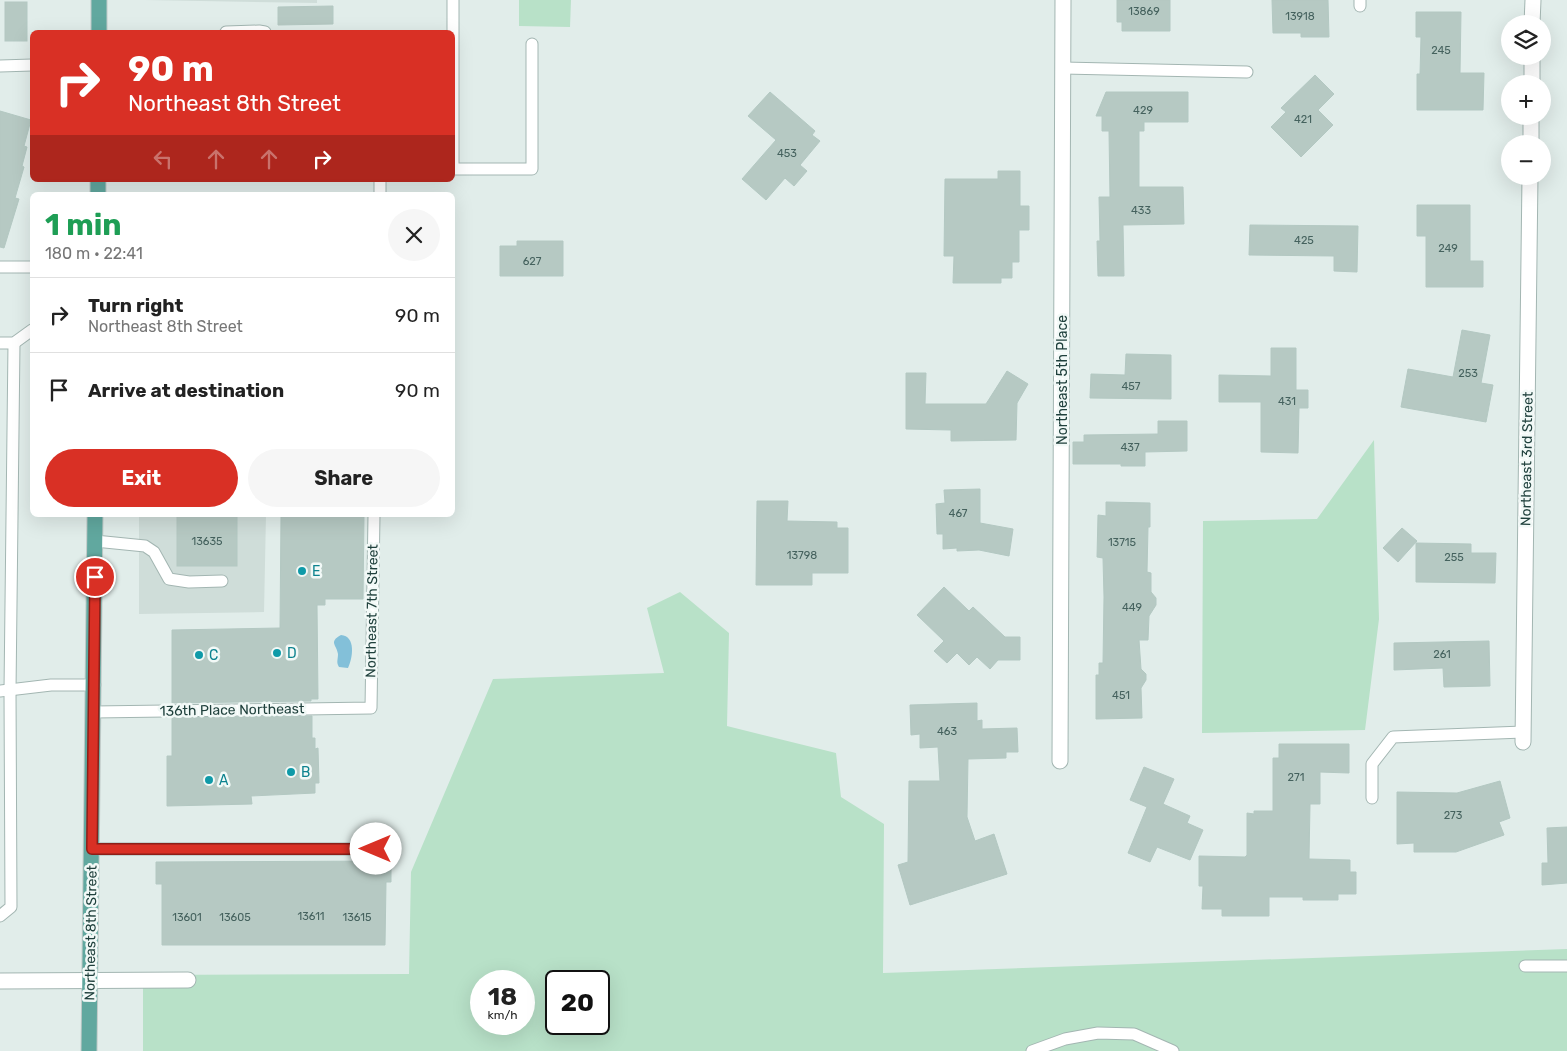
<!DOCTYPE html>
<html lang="en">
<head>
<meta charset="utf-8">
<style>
  body { margin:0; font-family:Rubik,sans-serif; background:#f6f6f6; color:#222; height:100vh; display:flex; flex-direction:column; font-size:19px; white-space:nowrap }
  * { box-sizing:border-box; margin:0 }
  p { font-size:16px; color:#767676 }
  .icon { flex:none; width:28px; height:28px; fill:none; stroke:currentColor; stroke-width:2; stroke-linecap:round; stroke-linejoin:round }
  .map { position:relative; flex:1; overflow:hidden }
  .sheet { position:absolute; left:30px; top:192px; width:425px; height:325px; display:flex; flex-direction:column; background:#fff; border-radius:8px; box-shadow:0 5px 20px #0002 }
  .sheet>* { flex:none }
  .top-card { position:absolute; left:30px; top:30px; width:425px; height:152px; border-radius:8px; box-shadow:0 5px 20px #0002; background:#d93025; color:#fff; overflow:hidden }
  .fabs { position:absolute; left:1501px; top:15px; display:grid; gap:10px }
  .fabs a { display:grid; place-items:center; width:50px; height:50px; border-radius:50%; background:#fff; box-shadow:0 5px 20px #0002; font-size:25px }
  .speed { position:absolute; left:470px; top:970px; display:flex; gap:10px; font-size:25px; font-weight:700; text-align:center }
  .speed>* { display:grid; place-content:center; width:65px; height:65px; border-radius:50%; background:#fff; box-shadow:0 5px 20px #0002; line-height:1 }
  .speed small { font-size:12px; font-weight:400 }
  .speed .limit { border:2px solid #111; border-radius:8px; background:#fff; color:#111 }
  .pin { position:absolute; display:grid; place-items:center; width:42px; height:42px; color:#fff; margin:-21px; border:2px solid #fff; border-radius:50%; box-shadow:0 1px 5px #0007 }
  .me { position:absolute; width:55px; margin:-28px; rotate:270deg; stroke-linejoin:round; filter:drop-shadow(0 0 4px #0008) }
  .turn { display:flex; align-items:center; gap:18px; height:105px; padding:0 15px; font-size:22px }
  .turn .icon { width:65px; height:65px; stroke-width:2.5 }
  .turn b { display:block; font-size:35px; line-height:42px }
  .lanes { display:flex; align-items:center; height:48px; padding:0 15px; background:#0003; justify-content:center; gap:25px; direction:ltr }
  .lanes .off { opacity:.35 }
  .round { display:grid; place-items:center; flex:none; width:52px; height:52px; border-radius:26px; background:#f6f6f6 }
  .head { display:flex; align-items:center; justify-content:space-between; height:85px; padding:0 15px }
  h1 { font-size:30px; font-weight:700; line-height:38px; color:#1e9e55 }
  .primary-button { display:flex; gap:10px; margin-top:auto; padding:10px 15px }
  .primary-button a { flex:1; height:58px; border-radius:30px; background:#d93025; color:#fff; font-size:20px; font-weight:700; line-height:58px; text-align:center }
  .primary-button a+a { background:#f6f6f6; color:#222 }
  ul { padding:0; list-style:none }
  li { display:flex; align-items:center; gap:15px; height:75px; padding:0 15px; border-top:1px solid #e0e0e0 }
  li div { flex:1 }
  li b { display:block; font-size:19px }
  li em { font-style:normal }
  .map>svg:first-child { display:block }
  .built { fill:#cfddd9 }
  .green { fill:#b8e1c8; fill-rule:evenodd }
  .water { fill:#83c0d9 }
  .building { fill:#b6c9c3; stroke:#b3c8c2 }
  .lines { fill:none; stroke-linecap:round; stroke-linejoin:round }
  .lane-casing { stroke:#a3b6b2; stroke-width:13 }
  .street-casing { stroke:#a3b6b2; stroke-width:17 }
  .primary-casing { stroke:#c0cac8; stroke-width:17 }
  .lane { stroke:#fff; stroke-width:11 }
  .street { stroke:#fff; stroke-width:15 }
  .primary { stroke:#61a89f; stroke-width:15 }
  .route-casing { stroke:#8d1f18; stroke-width:12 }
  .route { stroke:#d93025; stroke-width:9 }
  .culture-dot { fill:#0f9aa8; stroke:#f2f9f7; stroke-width:2 }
  .labels { text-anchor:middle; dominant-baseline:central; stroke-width:5; stroke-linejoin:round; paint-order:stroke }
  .number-label { font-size:11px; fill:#45625e }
  .street-label { font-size:14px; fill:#1f403c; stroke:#f2f9f7 }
  .culture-label { font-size:14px; fill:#0d838f; stroke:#f2f9f7; text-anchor:start }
</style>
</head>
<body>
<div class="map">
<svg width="1567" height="1051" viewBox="0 0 1567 1051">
  <rect width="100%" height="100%" fill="#e1edea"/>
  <!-- built -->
  <g class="built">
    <polygon points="145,0 317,0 317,3"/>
    <polygon points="139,515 266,515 264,612 139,614"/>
  </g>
  <!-- green -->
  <g class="green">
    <polygon points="519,0 571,0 570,27 519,26"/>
    <polygon points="1374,440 1379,619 1365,730 1202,733 1203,521 1317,519"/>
    <path d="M680 592 729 633 727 726 836 753 841 797 884 824 883 973 1567 949V1051H143V975L409 974 411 872 493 679 664 673 647 608ZM481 981H524V1024H481ZM556 981H599V1024H556Z"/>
  </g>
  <!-- water -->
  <path class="water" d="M341 635C356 636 353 658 348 668L339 667C336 662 338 660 338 654 337 645 328 642 341 635Z"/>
  <!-- building -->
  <g class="building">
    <polygon points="1117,0 1170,0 1170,31 1122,31 1122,22 1117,22"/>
    <polygon points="1272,0 1328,0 1329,37 1301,37 1301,33 1273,33"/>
    <rect x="5" y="2" width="22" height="39"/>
    <polygon points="333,6 333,24 278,25 278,7"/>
    <polygon points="1416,12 1461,12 1460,73 1484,73 1483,110 1417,110 1417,74 1420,74 1421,37 1416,37"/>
    <polygon points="1315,75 1334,94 1318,110 1333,125 1301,157 1271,127 1286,112 1281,108"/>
    <polygon points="770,92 815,131 812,135 820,141 800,165 807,171 794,186 785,178 766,200 742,179 776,140 748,116"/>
    <polygon points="1106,92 1188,92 1188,122 1144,122 1144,131 1139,131 1139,187 1183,187 1184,224 1123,225 1124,276 1098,276 1097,241 1100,241 1099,197 1110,197 1109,131 1102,131 1102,116 1096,116"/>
    <polygon points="0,111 31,120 24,146 27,147 22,166 24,167 15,198 19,199 4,248 0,247"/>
    <polygon points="998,171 1020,171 1020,206 1029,206 1029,230 1019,230 1019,262 1012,262 1012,278 1001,278 1001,283 953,283 954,256 944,256 945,179 998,179"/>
    <polygon points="1417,205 1470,205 1470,261 1483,261 1483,287 1426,287 1426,236 1417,236"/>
    <polygon points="1250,225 1358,226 1357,272 1334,271 1334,256 1249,255"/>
    <polygon points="517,241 563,241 563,276 500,276 500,246 517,246"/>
    <polygon points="1462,330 1490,335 1481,383 1493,385 1486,422 1401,407 1408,369 1453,377"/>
    <polygon points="1271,348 1296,348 1296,390 1308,390 1308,408 1299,408 1298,453 1261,452 1261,402 1219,402 1219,375 1271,376"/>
    <polygon points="1126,354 1171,355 1171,399 1090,398 1091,374 1125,375"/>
    <polygon points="1007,371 1028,384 1017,403 1016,440 951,441 951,430 906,429 906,373 926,373 925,404 986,404"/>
    <polygon points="1158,421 1187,421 1187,451 1145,452 1145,466 1121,466 1121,464 1073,464 1073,442 1084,442 1084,435 1158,434"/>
    <polygon points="980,489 980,523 1013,529 1009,556 979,550 957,551 957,548 943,549 943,534 937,534 936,504 945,503 944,490"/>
    <polygon points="757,501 788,501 787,521 837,522 837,528 848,528 848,573 812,573 812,585 756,585"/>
    <polygon points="1106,502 1150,503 1150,527 1148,527 1147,572 1151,573 1151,592 1156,598 1156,605 1149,616 1148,640 1139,640 1141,669 1146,674 1146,680 1141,688 1142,718 1096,719 1096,675 1099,675 1099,663 1103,663 1104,597 1103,558 1097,557 1098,515 1106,516"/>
    <rect x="177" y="515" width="60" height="51"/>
    <polygon points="281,515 364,515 363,599 325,599 325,605 317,605 318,699 311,699 311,701 172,703 172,630 280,628"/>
    <polygon points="1402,528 1417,541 1398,562 1383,548"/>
    <polygon points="1416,543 1471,544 1471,553 1496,553 1495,583 1416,582"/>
    <polygon points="944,587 969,611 973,607 1005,637 1020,637 1020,660 998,660 990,669 977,657 969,665 957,653 947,663 934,651 944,641 917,615"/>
    <polygon points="1489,641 1490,686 1444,687 1443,668 1394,670 1394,643"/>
    <polygon points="977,703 977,721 982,720 982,729 1017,728 1018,752 1006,752 1006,758 968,759 967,817 975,841 994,834 1007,874 910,905 898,865 908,862 909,781 940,781 938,747 920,748 920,734 911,735 910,705"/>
    <polygon points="312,716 312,738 315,738 315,749 318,748 319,783 315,783 315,793 251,796 252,804 167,806 167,756 172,756 172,718"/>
    <polygon points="1279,744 1349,744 1349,773 1320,772 1320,804 1310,804 1309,859 1350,860 1350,872 1356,872 1356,894 1338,894 1338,900 1303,900 1303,897 1269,897 1269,916 1222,916 1222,909 1202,909 1203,886 1199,886 1199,856 1245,857 1247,855 1247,813 1254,814 1254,811 1273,811 1273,758 1279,758"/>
    <polygon points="1144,767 1174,779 1163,804 1190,816 1187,823 1203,830 1190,860 1157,847 1150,862 1128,853 1147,807 1130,800"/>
    <polygon points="1500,781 1510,818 1499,822 1504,835 1456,852 1414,852 1414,843 1397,844 1397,792 1457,793"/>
    <polygon points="1567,827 1567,883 1542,885 1542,863 1548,863 1547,828"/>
    <polygon points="391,861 391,882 386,882 385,945 162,945 162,884 156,884 156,862"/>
  </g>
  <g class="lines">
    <defs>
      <g id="lane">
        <polyline points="453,0 453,169 532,169 532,44"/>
        <polyline points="1360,6 1360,0"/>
        <polyline points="226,32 259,31 265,32"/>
        <polyline points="0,66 32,65"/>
        <polyline points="1063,68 1247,72"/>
        <polyline points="380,180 380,195"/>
        <polyline points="0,267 32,267"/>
        <polyline points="0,343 14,343 32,330"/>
        <polyline points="95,541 145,546 154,552 169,579 189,582 222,581"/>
        <polyline points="0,691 51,685 95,685"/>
        <polyline points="94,712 371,708 374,515"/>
        <polyline points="1372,798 1372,764 1393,737 1523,732"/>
        <polyline points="92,849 376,849"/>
        <polyline points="0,916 11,907 10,691 14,343"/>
        <polyline points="1525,966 1567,966"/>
        <polyline points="1032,1051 1065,1039 1098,1033 1134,1034 1173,1051"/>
      </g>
      <g id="street">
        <polyline points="1532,24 1533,0"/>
        <polyline points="1532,84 1532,56"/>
        <polyline points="1531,144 1531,116"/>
        <polyline points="1523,742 1530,176"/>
        <polyline points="1060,761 1063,0"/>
        <polyline points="0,981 188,980"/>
      </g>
      <g id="primary">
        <polyline points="99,0 99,32"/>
        <polyline points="98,195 98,180"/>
        <polyline points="89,1051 95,515"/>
      </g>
    </defs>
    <!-- lane casing -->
    <use href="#lane" class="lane-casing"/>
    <!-- street casing -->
    <use href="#street" class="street-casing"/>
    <!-- primary casing -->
    <use href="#primary" class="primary-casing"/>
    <!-- lane -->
    <use href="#lane" class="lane"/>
    <!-- street -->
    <use href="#street" class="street"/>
    <!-- primary -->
    <use href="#primary" class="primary"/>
  </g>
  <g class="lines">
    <defs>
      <polyline id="route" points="95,577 92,849 376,849"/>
    </defs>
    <!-- route casing -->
    <use href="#route" class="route-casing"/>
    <!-- route -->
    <use href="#route" class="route"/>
  </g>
  <!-- markers -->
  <g class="culture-dot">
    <circle cx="302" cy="571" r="5"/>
    <circle cx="277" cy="653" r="5"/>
    <circle cx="199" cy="655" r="5"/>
    <circle cx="291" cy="772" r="5"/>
    <circle cx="209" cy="780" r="5"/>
  </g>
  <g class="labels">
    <!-- number labels -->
    <g class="number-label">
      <text x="1144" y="11">13869</text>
      <text x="1300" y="16">13918</text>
      <text x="1441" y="50">245</text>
      <text x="1143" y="110">429</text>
      <text x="1303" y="119">421</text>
      <text x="787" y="153">453</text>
      <text x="1141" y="210">433</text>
      <text x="1304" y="240">425</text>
      <text x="1448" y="248">249</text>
      <text x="532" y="261">627</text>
      <text x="1468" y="373">253</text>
      <text x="1131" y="386">457</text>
      <text x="1287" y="401">431</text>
      <text x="1130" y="447">437</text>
      <text x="958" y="513">467</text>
      <text x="207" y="541">13635</text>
      <text x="1122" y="542">13715</text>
      <text x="802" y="555">13798</text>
      <text x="1454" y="557">255</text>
      <text x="1132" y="607">449</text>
      <text x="1442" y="654">261</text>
      <text x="1121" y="695">451</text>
      <text x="947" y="731">463</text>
      <text x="1296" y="777">271</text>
      <text x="1453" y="815">273</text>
      <text x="311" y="916">13611</text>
      <text x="187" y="917">13601</text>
      <text x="235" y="917">13605</text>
      <text x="357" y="917">13615</text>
    </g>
    <!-- street labels -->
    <g class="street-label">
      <text transform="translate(1062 380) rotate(-90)">Northeast 5th Place</text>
      <text transform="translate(1527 459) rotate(-89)">Northeast 3rd Street</text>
      <text transform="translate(372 611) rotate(-89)">Northeast 7th Street</text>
      <text transform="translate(232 710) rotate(-1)">136th Place Northeast</text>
      <text transform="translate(91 933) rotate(-89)">Northeast 8th Street</text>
    </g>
    <!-- culture labels -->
    <g class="culture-label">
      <text x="312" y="571">E</text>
      <text x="287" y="653">D</text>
      <text x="209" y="655">C</text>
      <text x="301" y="772">B</text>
      <text x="219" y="780">A</text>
    </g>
  </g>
</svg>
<div class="fabs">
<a><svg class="icon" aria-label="layers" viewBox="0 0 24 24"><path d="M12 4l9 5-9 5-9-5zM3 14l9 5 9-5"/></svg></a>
<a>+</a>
<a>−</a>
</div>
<div class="speed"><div>18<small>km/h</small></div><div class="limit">20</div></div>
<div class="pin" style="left:95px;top:577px;background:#d93025"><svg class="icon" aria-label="arrive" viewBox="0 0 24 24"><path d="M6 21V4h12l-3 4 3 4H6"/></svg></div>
<svg class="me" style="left:376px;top:849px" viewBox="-20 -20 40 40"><circle r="19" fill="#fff"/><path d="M0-13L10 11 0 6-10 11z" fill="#d93025"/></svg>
<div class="top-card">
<div class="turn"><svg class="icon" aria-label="right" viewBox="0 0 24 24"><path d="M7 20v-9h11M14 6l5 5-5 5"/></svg><div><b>90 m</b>Northeast 8th Street</div></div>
<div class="lanes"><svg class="icon off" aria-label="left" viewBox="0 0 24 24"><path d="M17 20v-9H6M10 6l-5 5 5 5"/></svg><svg class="icon off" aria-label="ahead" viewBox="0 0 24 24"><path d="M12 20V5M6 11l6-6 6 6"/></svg><svg class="icon off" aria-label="ahead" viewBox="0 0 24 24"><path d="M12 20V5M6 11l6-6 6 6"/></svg><svg class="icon" aria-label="right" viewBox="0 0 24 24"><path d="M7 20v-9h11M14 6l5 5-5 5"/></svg></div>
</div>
<section class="sheet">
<div class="head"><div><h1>1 min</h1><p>180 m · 22:41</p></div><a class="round"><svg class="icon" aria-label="close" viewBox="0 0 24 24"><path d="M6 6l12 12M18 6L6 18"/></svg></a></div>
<ul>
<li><svg class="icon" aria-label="right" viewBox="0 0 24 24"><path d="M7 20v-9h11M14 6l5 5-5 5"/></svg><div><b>Turn right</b><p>Northeast 8th Street</p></div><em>90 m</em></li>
<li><svg class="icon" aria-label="arrive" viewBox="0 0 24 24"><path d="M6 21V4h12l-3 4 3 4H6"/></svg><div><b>Arrive at destination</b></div><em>90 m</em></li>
</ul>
<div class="primary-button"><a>Exit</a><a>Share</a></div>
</section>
</div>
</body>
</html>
